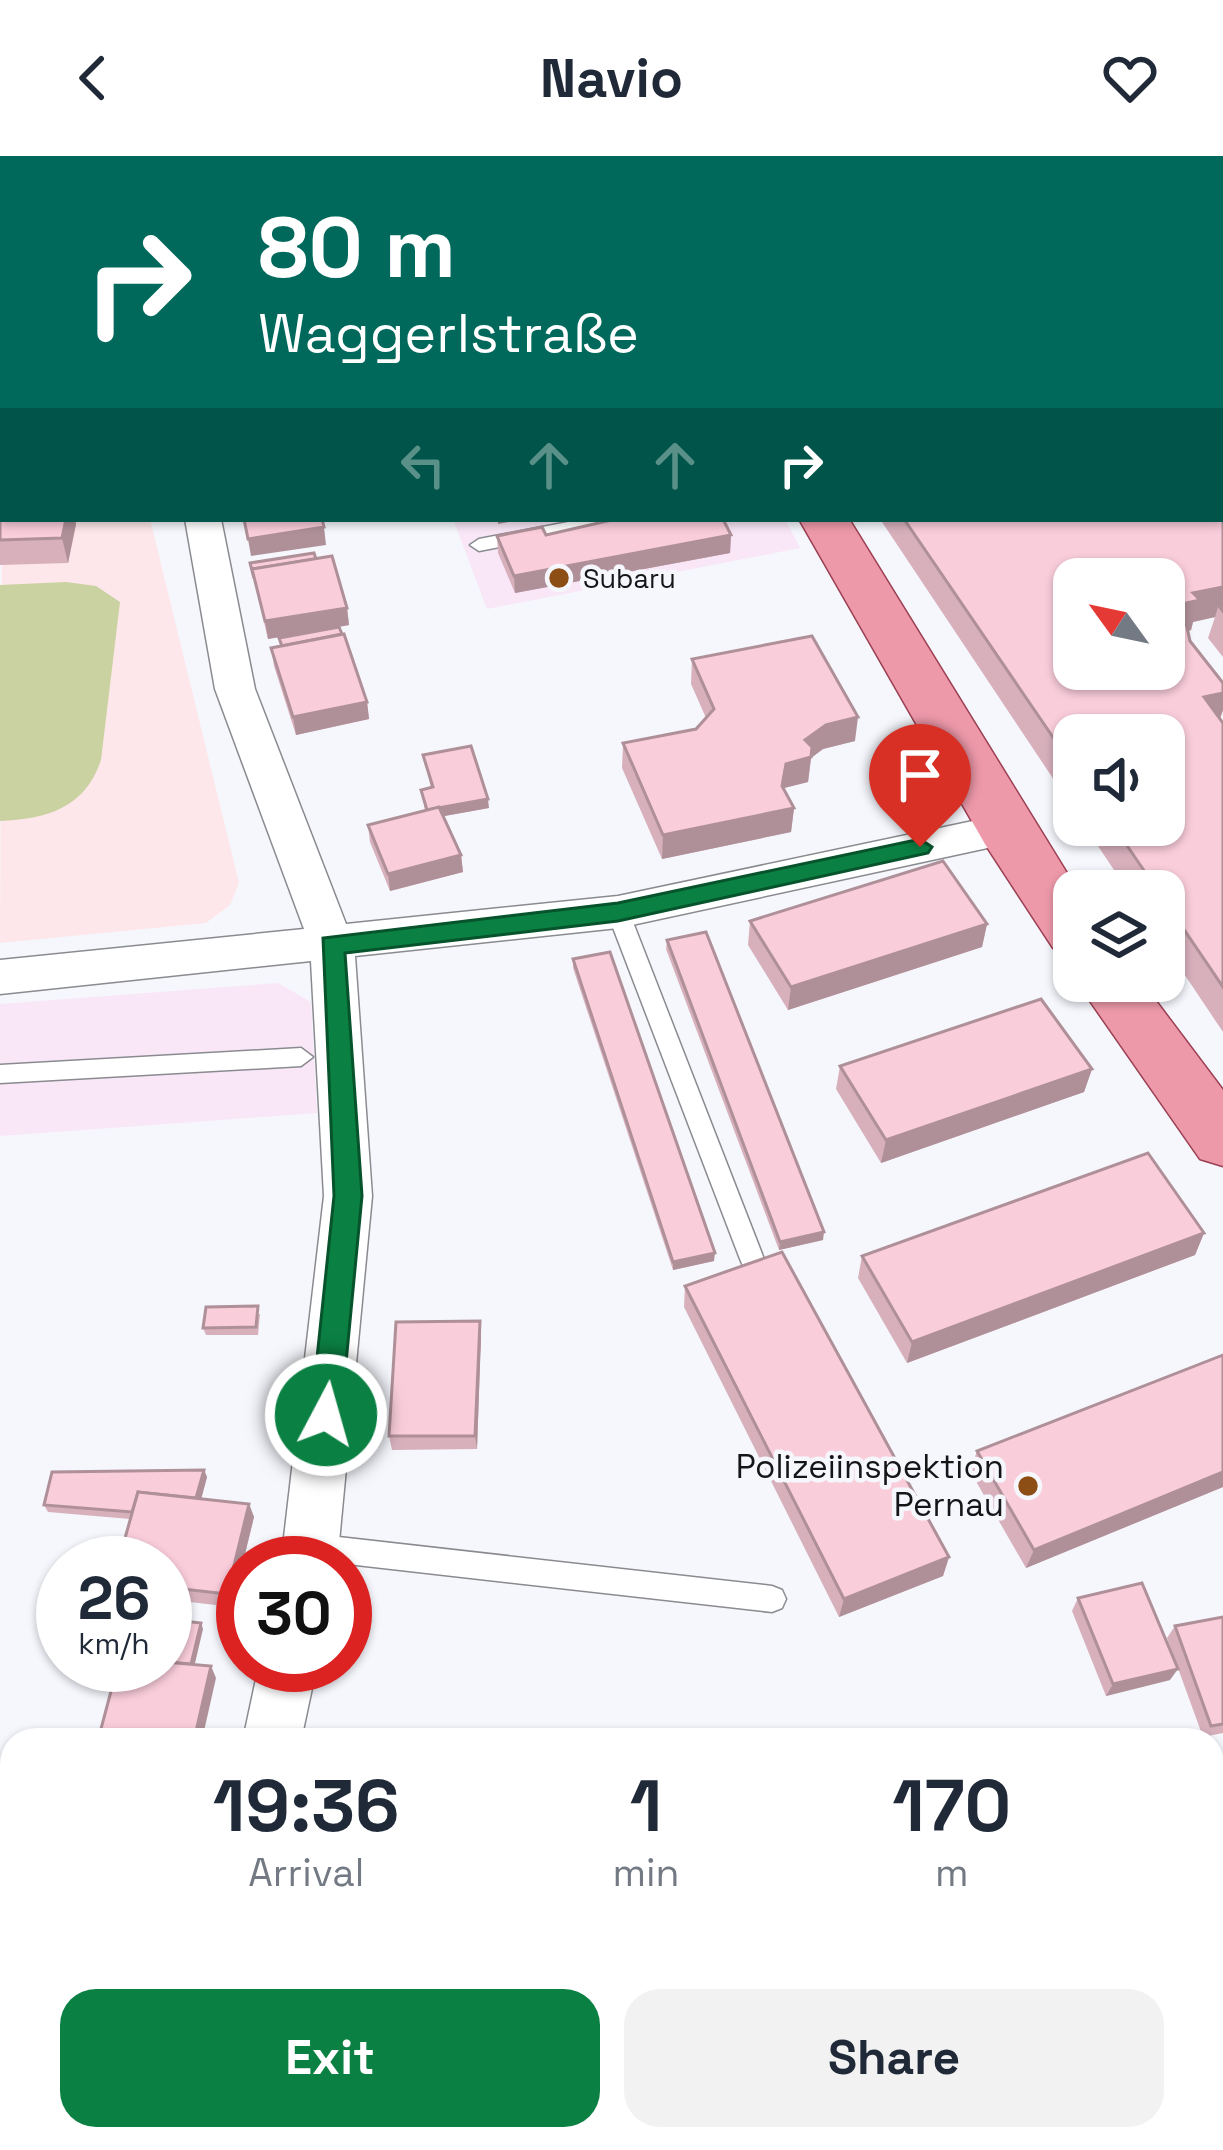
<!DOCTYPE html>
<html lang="en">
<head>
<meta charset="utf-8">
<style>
  body { margin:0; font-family:"Space Grotesk",sans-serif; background:#f2f2f3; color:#1f2937; height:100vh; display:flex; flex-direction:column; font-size:45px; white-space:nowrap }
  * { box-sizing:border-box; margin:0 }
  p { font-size:39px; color:#747a83 }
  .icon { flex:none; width:66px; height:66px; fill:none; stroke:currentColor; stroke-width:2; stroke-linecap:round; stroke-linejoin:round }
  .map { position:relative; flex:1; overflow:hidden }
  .details { position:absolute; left:0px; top:1572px; width:1224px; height:423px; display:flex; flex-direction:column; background:#fff; border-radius:36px 36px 0 0; box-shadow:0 3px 9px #0004 }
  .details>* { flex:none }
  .hud { position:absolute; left:0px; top:0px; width:1224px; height:366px; box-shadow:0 3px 9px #0004; background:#00695c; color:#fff; overflow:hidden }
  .needle { width:78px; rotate:303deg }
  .controls { position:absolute; left:1053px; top:402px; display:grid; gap:24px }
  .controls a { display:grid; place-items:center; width:132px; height:132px; border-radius:24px; background:#fff; box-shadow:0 3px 9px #0004; font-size:60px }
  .speed { position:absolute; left:36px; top:1380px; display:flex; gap:24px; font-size:60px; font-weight:700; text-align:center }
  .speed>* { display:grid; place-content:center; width:156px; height:156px; border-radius:50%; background:#fff; box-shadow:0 3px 9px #0004; line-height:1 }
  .speed small { font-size:30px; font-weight:400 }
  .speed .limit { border:18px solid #d22; background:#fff; color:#111 }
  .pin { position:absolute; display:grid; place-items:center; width:102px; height:102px; color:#fff; margin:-123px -51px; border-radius:50% 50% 50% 0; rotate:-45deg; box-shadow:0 0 12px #0007 }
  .pin .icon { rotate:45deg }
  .me { position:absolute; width:132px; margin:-66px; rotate:6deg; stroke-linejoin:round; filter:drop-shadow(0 0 9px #0008) }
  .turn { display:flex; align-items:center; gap:42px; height:252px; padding:0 60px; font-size:54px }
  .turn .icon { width:156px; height:156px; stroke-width:2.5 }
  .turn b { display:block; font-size:84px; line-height:102px }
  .lanes { display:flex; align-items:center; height:114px; padding:0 60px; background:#0003; justify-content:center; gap:60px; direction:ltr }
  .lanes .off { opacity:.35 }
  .eta { display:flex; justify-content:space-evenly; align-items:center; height:204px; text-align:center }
  .eta b { font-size:72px; font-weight:700; line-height:84px }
  .button { display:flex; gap:24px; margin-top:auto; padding:24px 60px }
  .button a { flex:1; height:138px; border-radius:36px; background:#0b8043; color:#fff; font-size:48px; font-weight:700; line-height:138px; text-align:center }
  .button a+a { background:#f2f2f3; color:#1f2937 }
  header { display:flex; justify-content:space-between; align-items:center; height:156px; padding:0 60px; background:#fff; font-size:54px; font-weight:700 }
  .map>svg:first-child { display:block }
  .commercial { fill:#f9e7f7 }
  .education { fill:#fde7ea }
  .green { fill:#cad2a1 }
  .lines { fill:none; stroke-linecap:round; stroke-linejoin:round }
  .service-casing { stroke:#8a8b90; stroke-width:3 }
  .minor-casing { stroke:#8a8b90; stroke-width:3 }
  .tertiary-casing { stroke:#8a8b90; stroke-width:3 }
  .primary-casing { stroke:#9b3f52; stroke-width:3 }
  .service { fill:#fff; fill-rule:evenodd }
  .minor { fill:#fff; fill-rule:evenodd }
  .tertiary { fill:#fff; fill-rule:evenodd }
  .primary { fill:#e9a; fill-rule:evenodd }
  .wall { fill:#d7b0bc }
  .shaded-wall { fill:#af9099 }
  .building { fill:#facddb; stroke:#af9099; stroke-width:3 }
  .route { fill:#0b8043; stroke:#07532c; stroke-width:3 }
  .poi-dot { fill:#8d4e15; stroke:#f5f7fd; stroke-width:4.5 }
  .labels { text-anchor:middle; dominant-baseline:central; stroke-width:9; stroke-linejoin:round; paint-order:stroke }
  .far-poi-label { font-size:27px; fill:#141517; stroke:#f5f7fd; text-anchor:start }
  .poi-label { font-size:33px; fill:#141517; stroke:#f5f7fd; text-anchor:end }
</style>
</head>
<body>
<header><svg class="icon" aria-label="back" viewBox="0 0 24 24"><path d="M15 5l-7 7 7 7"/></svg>Navio<svg class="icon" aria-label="heart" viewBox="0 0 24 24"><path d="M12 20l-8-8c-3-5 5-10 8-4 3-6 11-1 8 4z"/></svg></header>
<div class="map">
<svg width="1223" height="1994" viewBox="0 0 1223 1994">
  <rect width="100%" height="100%" fill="#f5f7fd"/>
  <!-- commercial -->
  <g class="commercial">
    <polygon points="453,363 785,363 800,392 487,453"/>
    <polygon points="278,827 311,846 317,957 0,980 0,848"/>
  </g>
  <!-- education -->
  <polygon class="education" points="3,136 3,363 150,363 239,727 230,749 206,767 0,787"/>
  <!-- green -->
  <path class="green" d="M66 426 96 430 120 446 101 604C85 652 47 663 0 665V429Z"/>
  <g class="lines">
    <defs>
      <g id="service">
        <polygon points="584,363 622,363 613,369 479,395 470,389 479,383"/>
        <polygon points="618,748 629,756 764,1103 761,1110 752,1113 743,1110 740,1103 607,756"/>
        <polygon points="301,892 313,901 301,910 0,927 0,909"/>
        <polygon points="312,1378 772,1430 782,1434 786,1443 782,1452 772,1456 312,1404 302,1400 298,1391 302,1382"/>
      </g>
      <g id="minor">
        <rect x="0" y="107" width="3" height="20"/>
        <polygon points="185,363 221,363 255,533 346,768 618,740 1006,658 1021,662 1027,673 1021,684 1006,688 618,772 355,800 372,1040 337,1407 281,1407 324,1040 311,805 0,838 0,804 304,773 215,533"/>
        <polygon points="259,1509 317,1509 301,1584 243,1584"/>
        <polygon points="1223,1601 1223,1661 1212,1663 1212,1603"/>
        <polygon points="156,1983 222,1983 220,1994 154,1994"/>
      </g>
      <polygon id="tertiary" points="678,0 739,0 676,3"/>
      <g id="primary">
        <polygon points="525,0 568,0 570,3 527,3"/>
        <polygon points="799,363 849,363 1078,735 1074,735 1074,798 1053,792 985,688"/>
        <polygon points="1076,825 1141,825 1223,934 1223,1010 1200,1003"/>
      </g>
    </defs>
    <!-- service casing -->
    <use href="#service" class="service-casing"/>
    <!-- minor casing -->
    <use href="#minor" class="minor-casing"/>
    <!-- tertiary casing -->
    <use href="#tertiary" class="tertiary-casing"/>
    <!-- primary casing -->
    <use href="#primary" class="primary-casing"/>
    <!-- service -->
    <use href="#service" class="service"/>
    <!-- minor -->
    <use href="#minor" class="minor"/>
    <!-- tertiary -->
    <use href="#tertiary" class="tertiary"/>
    <!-- primary -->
    <use href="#primary" class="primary"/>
  </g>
  <!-- wall -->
  <g class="wall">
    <polygon points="1138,0 1223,0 1223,1 1137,3"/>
    <polygon points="1221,135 1223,135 1223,501 1208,482 1215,461 1193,466 1191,474 1188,475 1190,485 1223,527 1223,554 1220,563 1223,567 1223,876 1164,788 1164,735 1128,735 1084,669 1164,669 1074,579 1074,654 880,363 1221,363"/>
    <polygon points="0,163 76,368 68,407 0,409"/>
    <polygon points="546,379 731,379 730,397 515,437 498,397 497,380"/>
    <polygon points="316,403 347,452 349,469 339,471 367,546 369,563 296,579 274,510 271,492 280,491 279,482 334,472 268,483 250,407"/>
    <polygon points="692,503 855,585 823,593 811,602 808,626 784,632 794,652 791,676 662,703 622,612 623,587 696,573 706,562 691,528"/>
    <polygon points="423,599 489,652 444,660 461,699 463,716 390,735 370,686 368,669 425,654 421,634 431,632"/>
    <polygon points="750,765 987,768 982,791 788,854 748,789"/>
    <polygon points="667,784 823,1084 779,1094 666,793"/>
    <polygon points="573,803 714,1105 673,1114 573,812"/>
    <polygon points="840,910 1092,913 1084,936 881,1007 836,933"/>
    <polygon points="1204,1077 1195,1099 907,1207 858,1122 862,1100"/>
    <polygon points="685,1130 949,1401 943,1420 839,1461 684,1151"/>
    <polygon points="260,1158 258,1179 206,1179 203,1172"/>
    <polygon points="481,1180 477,1293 392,1294 389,1280"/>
    <polygon points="1223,1199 1223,1331 1026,1412 970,1315 977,1295"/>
    <polygon points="204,1314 207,1321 201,1343 249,1348 254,1361 232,1451 165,1443 165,1407 130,1363 48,1356 44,1349"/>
    <polygon points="1078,1442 1170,1524 1106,1540 1072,1455"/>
    <polygon points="1223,1461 1223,1577 1203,1581 1167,1482 1175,1470"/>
    <polygon points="12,1890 12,1976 0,1973 0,1936"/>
    <polygon points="77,1983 119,1983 118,1988"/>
  </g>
  <!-- shaded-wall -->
  <g class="shaded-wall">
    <polygon points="344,0 381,0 372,3 344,3"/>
    <polygon points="66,363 75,363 76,368 68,407 62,382"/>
    <polygon points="498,363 524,363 498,368"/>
    <polygon points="324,371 326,389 251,400 248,383"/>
    <polygon points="731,379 730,397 515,437 514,420"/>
    <polygon points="1223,431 1223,458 1218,451 1215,461 1193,466 1191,474 1164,481 1164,452 1193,437"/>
    <polygon points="347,452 349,469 268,483 265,465"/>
    <polygon points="1223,537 1223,554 1219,565 1204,541"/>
    <polygon points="367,546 369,563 296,579 293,561"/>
    <polygon points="858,561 855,585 823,593 811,602 808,626 784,632 782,630 786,608 805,584 826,569"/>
    <polygon points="488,643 489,652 428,663 427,655"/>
    <polygon points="794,652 791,676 662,703 663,679"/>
    <polygon points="461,699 463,716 390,735 388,718"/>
    <polygon points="987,768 982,791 788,854 791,831"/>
    <polygon points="1092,913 1084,936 881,1007 886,984"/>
    <polygon points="824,1076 823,1084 779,1094 780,1086"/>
    <polygon points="1204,1077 1195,1099 907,1207 912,1186"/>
    <polygon points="715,1097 714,1105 673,1114 673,1106"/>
    <polygon points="480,1165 481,1180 477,1293 475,1280"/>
    <polygon points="204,1314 207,1321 198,1355 195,1348"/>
    <polygon points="1223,1316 1223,1331 1026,1412 1034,1394"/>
    <polygon points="249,1348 254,1361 232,1451 227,1438"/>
    <polygon points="949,1401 943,1420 839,1461 844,1443"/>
    <polygon points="201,1467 203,1473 192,1520 189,1514"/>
    <polygon points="211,1510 216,1522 202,1584 194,1584"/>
    <polygon points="1178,1513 1170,1524 1106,1540 1113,1528"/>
  </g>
  <!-- building -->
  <g class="building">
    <polygon points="105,0 358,0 361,3 106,3"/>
    <polygon points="811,0 912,0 914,3 813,3"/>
    <polygon points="977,0 1057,0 1059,3 979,3"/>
    <polygon points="1139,0 1175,0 1177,3 1141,3"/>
    <rect x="1221" y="135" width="2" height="101"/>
    <polygon points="0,163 3,163 3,363 66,363 62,382 0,384"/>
    <polygon points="1221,253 1223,255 1223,431 1193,437 1200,444 1164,452 1164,423 1074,423 1074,513 1164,513 1164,463 1185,462 1190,485 1223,527 1223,537 1204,541 1223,567 1223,831 1164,744 1164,735 1158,735 1113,669 1164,669 1164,579 1074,579 1074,612 904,363 1221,363"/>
    <polygon points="244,363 322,363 324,371 248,383"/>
    <polygon points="616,363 723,363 731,379 514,420 497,380 542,371 546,379"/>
    <polygon points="314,397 316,403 252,413 254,422 250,407"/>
    <polygon points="332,400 347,452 265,465 252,413"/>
    <polygon points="339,471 342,478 282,490 279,482"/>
    <polygon points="344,478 367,546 293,561 271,492"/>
    <polygon points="812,480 858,561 826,569 805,584 812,591 811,601 786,608 782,630 794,652 663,679 623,587 696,573 714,553 692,503"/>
    <polygon points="471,590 488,643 427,654 421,634 433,631 423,599"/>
    <polygon points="439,651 461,699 388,718 368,669"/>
    <polygon points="943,705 987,768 791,831 750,765"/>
    <polygon points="706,776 824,1076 780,1086 667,784"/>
    <polygon points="610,796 715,1097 673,1106 573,803"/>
    <polygon points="1041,843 1092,913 886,984 840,910"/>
    <polygon points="1148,997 1204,1077 912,1186 862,1100"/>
    <polygon points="782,1096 949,1401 844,1443 685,1130"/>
    <polygon points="258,1150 256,1171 203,1172 206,1151"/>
    <polygon points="480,1165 475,1280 389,1280 396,1166"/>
    <polygon points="1223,1199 1223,1316 1034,1394 977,1295"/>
    <polygon points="204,1314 196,1342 138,1336 132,1356 44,1349 52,1316"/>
    <polygon points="138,1336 249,1348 227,1438 165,1431 165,1407 118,1407"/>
    <polygon points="1142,1427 1178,1513 1113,1528 1078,1442"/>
    <polygon points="1223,1461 1223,1568 1211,1570 1175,1470"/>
    <polygon points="165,1463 201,1467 191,1508 165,1506"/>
    <polygon points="165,1506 211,1510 194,1584 98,1584 118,1509 165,1509"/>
    <polygon points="0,1805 12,1806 12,1864 0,1862"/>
    <polygon points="12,1890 12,1970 0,1969 0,1936"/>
    <polygon points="731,1983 1134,1983 1135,1994 731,1994"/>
  </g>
  <!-- route -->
  <polygon class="route" points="920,683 932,691 928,697 618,765 345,797 362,1040 341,1259 326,1273 315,1269 311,1259 334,1040 323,782 618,747"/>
  <!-- markers -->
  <g class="poi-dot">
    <circle cx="559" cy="422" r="12"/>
    <circle cx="1028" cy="1330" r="12"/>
  </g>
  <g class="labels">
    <!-- far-poi labels -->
    <g class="far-poi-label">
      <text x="583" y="422">Subaru</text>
    </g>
    <!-- poi labels -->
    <g class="poi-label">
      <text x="1004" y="1311">Polizeiinspektion<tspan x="1004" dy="38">Pernau</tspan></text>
    </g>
  </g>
</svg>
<div class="controls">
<a><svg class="needle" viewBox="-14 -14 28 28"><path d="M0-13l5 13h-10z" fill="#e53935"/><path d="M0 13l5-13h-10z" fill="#747a83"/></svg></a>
<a><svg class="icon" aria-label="sound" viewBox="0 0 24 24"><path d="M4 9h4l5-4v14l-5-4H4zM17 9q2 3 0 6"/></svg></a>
<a><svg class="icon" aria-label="layers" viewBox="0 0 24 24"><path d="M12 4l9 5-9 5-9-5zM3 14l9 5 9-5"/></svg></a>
</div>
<div class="speed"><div>26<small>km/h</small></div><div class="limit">30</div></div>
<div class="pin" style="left:920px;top:691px;background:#d93025"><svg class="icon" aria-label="arrive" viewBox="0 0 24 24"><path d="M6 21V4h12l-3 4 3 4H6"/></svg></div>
<svg class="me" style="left:326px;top:1259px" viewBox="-20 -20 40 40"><circle r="17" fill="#0b8043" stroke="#fff" stroke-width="3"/><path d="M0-11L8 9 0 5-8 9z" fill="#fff"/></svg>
<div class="hud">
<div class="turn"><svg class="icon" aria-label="right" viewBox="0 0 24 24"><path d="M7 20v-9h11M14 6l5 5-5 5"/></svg><div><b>80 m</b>Waggerlstraße</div></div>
<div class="lanes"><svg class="icon off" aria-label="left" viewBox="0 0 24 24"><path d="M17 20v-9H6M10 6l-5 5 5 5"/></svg><svg class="icon off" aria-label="ahead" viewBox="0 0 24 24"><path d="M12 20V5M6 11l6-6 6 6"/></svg><svg class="icon off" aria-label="ahead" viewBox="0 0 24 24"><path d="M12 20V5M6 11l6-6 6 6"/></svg><svg class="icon" aria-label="right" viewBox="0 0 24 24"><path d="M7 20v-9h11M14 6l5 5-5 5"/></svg></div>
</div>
<section class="details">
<div class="eta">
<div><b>19:36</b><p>Arrival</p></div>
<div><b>1</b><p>min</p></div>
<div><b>170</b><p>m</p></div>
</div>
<div class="button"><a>Exit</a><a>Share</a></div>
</section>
</div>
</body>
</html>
